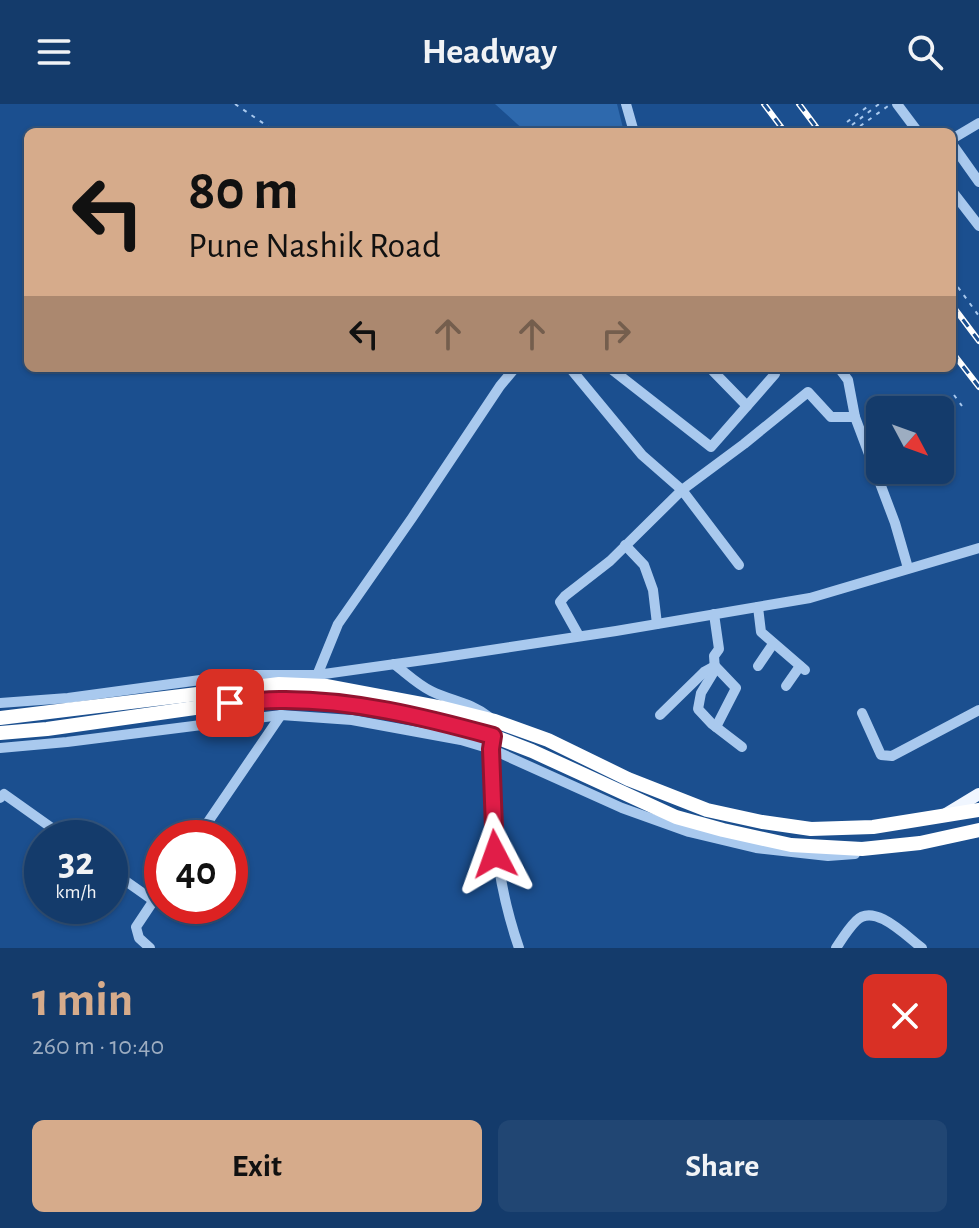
<!DOCTYPE html>
<html lang="en">
<head>
<meta charset="utf-8">
<style>
  body { margin:0; font-family:"Alegreya Sans",sans-serif; background:#214673; color:#f1f3f6; height:100vh; display:flex; flex-direction:column; font-size:30px; white-space:nowrap }
  * { box-sizing:border-box; margin:0 }
  p { font-size:26px; color:#9dadc1 }
  .icon { flex:none; width:44px; height:44px; fill:none; stroke:currentColor; stroke-width:2; stroke-linecap:round; stroke-linejoin:round }
  .map { position:relative; height:844px; overflow:hidden }
  .details { display:flex; flex-direction:column; background:#143b6b; flex:1 }
  .details>* { flex:none }
  .top-card { position:absolute; left:24px; top:24px; width:932px; height:244px; border-radius:12px; box-shadow:0 2px 6px #0004,0 0 0 2px #33557e; background:#d6ab8b; color:#111; overflow:hidden }
  .needle { width:52px; rotate:131deg }
  .fabs { position:absolute; left:866px; top:292px; display:grid; gap:16px }
  .fabs a { display:grid; place-items:center; width:88px; height:88px; border-radius:12px; background:#143b6b; box-shadow:0 2px 6px #0004,0 0 0 2px #33557e; font-size:40px }
  .speed { position:absolute; left:24px; top:716px; display:flex; gap:16px; font-size:40px; font-weight:700; text-align:center }
  .speed>* { display:grid; place-content:center; width:104px; height:104px; border-radius:50%; background:#143b6b; box-shadow:0 2px 6px #0004,0 0 0 2px #33557e; line-height:1 }
  .speed small { font-size:20px; font-weight:400 }
  .speed .limit { border:12px solid #d22; background:#fff; color:#111 }
  .pin { position:absolute; display:grid; place-items:center; width:68px; height:68px; color:#fff; margin:-34px; border-radius:16px; box-shadow:0 4px 12px #0006 }
  .me { position:absolute; width:88px; margin:-44px; rotate:356deg; stroke-linejoin:round; filter:drop-shadow(0 0 6px #0008) }
  .turn { display:flex; align-items:center; gap:28px; height:168px; padding:0 32px; font-size:36px }
  .turn .icon { width:104px; height:104px; stroke-width:2.5 }
  .turn b { display:block; font-size:56px; line-height:68px }
  .lanes { display:flex; align-items:center; height:76px; padding:0 32px; background:#0003; justify-content:center; gap:40px; direction:ltr }
  .lanes .off { opacity:.35 }
  .round { display:grid; place-items:center; flex:none; width:84px; height:84px; border-radius:12px; background:#214673 }
  .overview { display:flex; align-items:center; justify-content:space-between; height:136px; padding:0 32px }
  h1 { font-size:48px; font-weight:700; line-height:60px; color:#d6ab8b }
  .action { display:flex; gap:16px; margin-top:auto; padding:16px 32px }
  .action a { flex:1; height:92px; border-radius:12px; background:#d6ab8b; color:#111; font-size:32px; font-weight:700; line-height:92px; text-align:center }
  .action a+a { background:#214673; color:#f1f3f6 }
  header { display:flex; justify-content:space-between; align-items:center; height:104px; padding:0 32px; background:#143b6b; font-size:36px; font-weight:700 }
  .map>svg:first-child { display:block }
  .green { fill:#2e69ad }
  .lines { fill:none; stroke-linecap:round; stroke-linejoin:round }
  .path { stroke:#a9c9ee; stroke-width:2; stroke-dasharray:4 6; stroke-linecap:butt }
  .minor { stroke:#a9c9ee; stroke-width:10 }
  .major { stroke:#f0f6ff; stroke-width:12 }
  .highway { stroke:#fff; stroke-width:14 }
  .rail-casing { stroke:#fff; stroke-width:6 }
  .rail { stroke:#1b4f8f; stroke-width:3; stroke-dasharray:9; stroke-linecap:butt }
  .route-casing { stroke:#92132f; stroke-width:20 }
  .route { stroke:#e11d48; stroke-width:14 }
</style>
</head>
<body>
<header><svg class="icon" aria-label="menu" viewBox="0 0 24 24"><path d="M4 6h16M4 12h16M4 18h16"/></svg>Headway<svg class="icon" aria-label="search" viewBox="0 0 24 24"><circle cx="10" cy="10" r="6"/><path d="M15 15l6 6"/></svg></header>
<div class="map">
<svg width="979" height="844" viewBox="0 0 979 844">
  <rect width="100%" height="100%" fill="#1b4f8f"/>
  <!-- green -->
  <polygon class="green" points="495,0 617,0 624,28 526,28"/>
  <g class="lines">
    <!-- path -->
    <g class="path">
      <polyline points="235,0 276,28"/>
      <polyline points="852,21 879,0"/>
      <polyline points="853,26 847,18 871,0"/>
      <polyline points="852,28 888,2"/>
      <polyline points="952,175 979,212"/>
      <polyline points="954,291 962,302"/>
    </g>
    <!-- minor -->
    <g class="minor">
      <polyline points="626,0 634,28"/>
      <polyline points="897,0 918,28"/>
      <polyline points="952,35 979,19"/>
      <polyline points="952,40 979,78"/>
      <polyline points="952,87 979,122"/>
      <polyline points="570,264 642,351 682,386 744,340 808,288 831,313 855,313 895,419 908,464"/>
      <polyline points="610,264 711,343 775,270"/>
      <polyline points="710,264 747,302"/>
      <polyline points="839,264 848,276 855,313"/>
      <polyline points="625,441 644,461 653,486 657,520"/>
      <polyline points="758,503 761,528 805,566"/>
      <polyline points="714,510 719,545 714,552 715,566 701,589 698,605 712,620 742,643"/>
      <polyline points="579,532 560,498 565,492 610,457 682,386 739,461"/>
      <path d="M394 560C406 569 417 580 431 587 451 597 470 598 489 613"/>
      <polyline points="758,562 773,540"/>
      <polyline points="316,574 338,520 412,414 500,282 515,264"/>
      <polyline points="786,582 800,562"/>
      <polyline points="0,599 68,594 237,571 317,571 438,554 616,527 810,494 979,444"/>
      <polyline points="862,609 881,651 892,652 979,606"/>
      <polyline points="660,611 704,568 715,562 736,584 716,623"/>
      <path d="M492 641C490 656 491 671 492 685 493 740 501 792 519 844"/>
      <polyline points="0,644 67,638 281,611 352,616 461,636 491,645 622,704 689,728 756,744 828,752 855,750"/>
      <polyline points="0,694 4,690 66,734"/>
      <polyline points="197,734 281,611"/>
      <polyline points="110,766 154,797"/>
      <polyline points="150,844 139,834 136,823 162,784"/>
      <path d="M836 844C842 835 848 825 856 817 874 798 906 832 922 844"/>
    </g>
    <!-- major -->
    <polyline class="major" points="946,710 979,690"/>
    <!-- highway -->
    <g class="highway">
      <polyline points="0,614 279,580 326,582 443,604 495,617 548,636 628,675 707,706 762,718 811,725 873,723 979,706"/>
      <polyline points="0,629 47,625 230,599 279,596 317,598 410,611 493,632 532,647 676,713 723,726 791,741 862,745 920,739 979,726"/>
    </g>
    <defs>
      <g id="rail">
        <polyline points="764,0 785,28"/>
        <polyline points="799,0 820,28"/>
        <polyline points="952,201 979,237"/>
        <polyline points="952,248 979,283"/>
      </g>
    </defs>
    <!-- rail casing -->
    <use href="#rail" class="rail-casing"/>
    <!-- rail -->
    <use href="#rail" class="rail"/>
  </g>
  <g class="lines">
    <defs>
      <path id="route" d="M230 599C246 598 263 596 280 596 351 595 424 613 493 632L491 645 495 750"/>
    </defs>
    <!-- route casing -->
    <use href="#route" class="route-casing"/>
    <!-- route -->
    <use href="#route" class="route"/>
  </g>
</svg>
<div class="fabs">
<a><svg class="needle" viewBox="-14 -14 28 28"><path d="M0-13l5 13h-10z" fill="#e53935"/><path d="M0 13l5-13h-10z" fill="#9dadc1"/></svg></a>
</div>
<div class="speed"><div>32<small>km/h</small></div><div class="limit">40</div></div>
<div class="pin" style="left:230px;top:599px;background:#d93025"><svg class="icon" aria-label="arrive" viewBox="0 0 24 24"><path d="M6 21V4h12l-3 4 3 4H6"/></svg></div>
<svg class="me" style="left:495px;top:750px" viewBox="-20 -20 40 40"><path d="M0-17L14 15 0 8-14 15z" fill="#e11d48" stroke="#fff" stroke-width="4"/></svg>
<div class="top-card">
<div class="turn"><svg class="icon" aria-label="left" viewBox="0 0 24 24"><path d="M17 20v-9H6M10 6l-5 5 5 5"/></svg><div><b>80 m</b>Pune Nashik Road</div></div>
<div class="lanes"><svg class="icon" aria-label="left" viewBox="0 0 24 24"><path d="M17 20v-9H6M10 6l-5 5 5 5"/></svg><svg class="icon off" aria-label="ahead" viewBox="0 0 24 24"><path d="M12 20V5M6 11l6-6 6 6"/></svg><svg class="icon off" aria-label="ahead" viewBox="0 0 24 24"><path d="M12 20V5M6 11l6-6 6 6"/></svg><svg class="icon off" aria-label="right" viewBox="0 0 24 24"><path d="M7 20v-9h11M14 6l5 5-5 5"/></svg></div>
</div>
</div>
<section class="details">
<div class="overview"><div><h1>1 min</h1><p>260 m · 10:40</p></div><a class="round" style="background:#d93025;color:#fff"><svg class="icon" aria-label="close" viewBox="0 0 24 24"><path d="M6 6l12 12M18 6L6 18"/></svg></a></div>
<div class="action"><a>Exit</a><a>Share</a></div>
</section>
</body>
</html>
